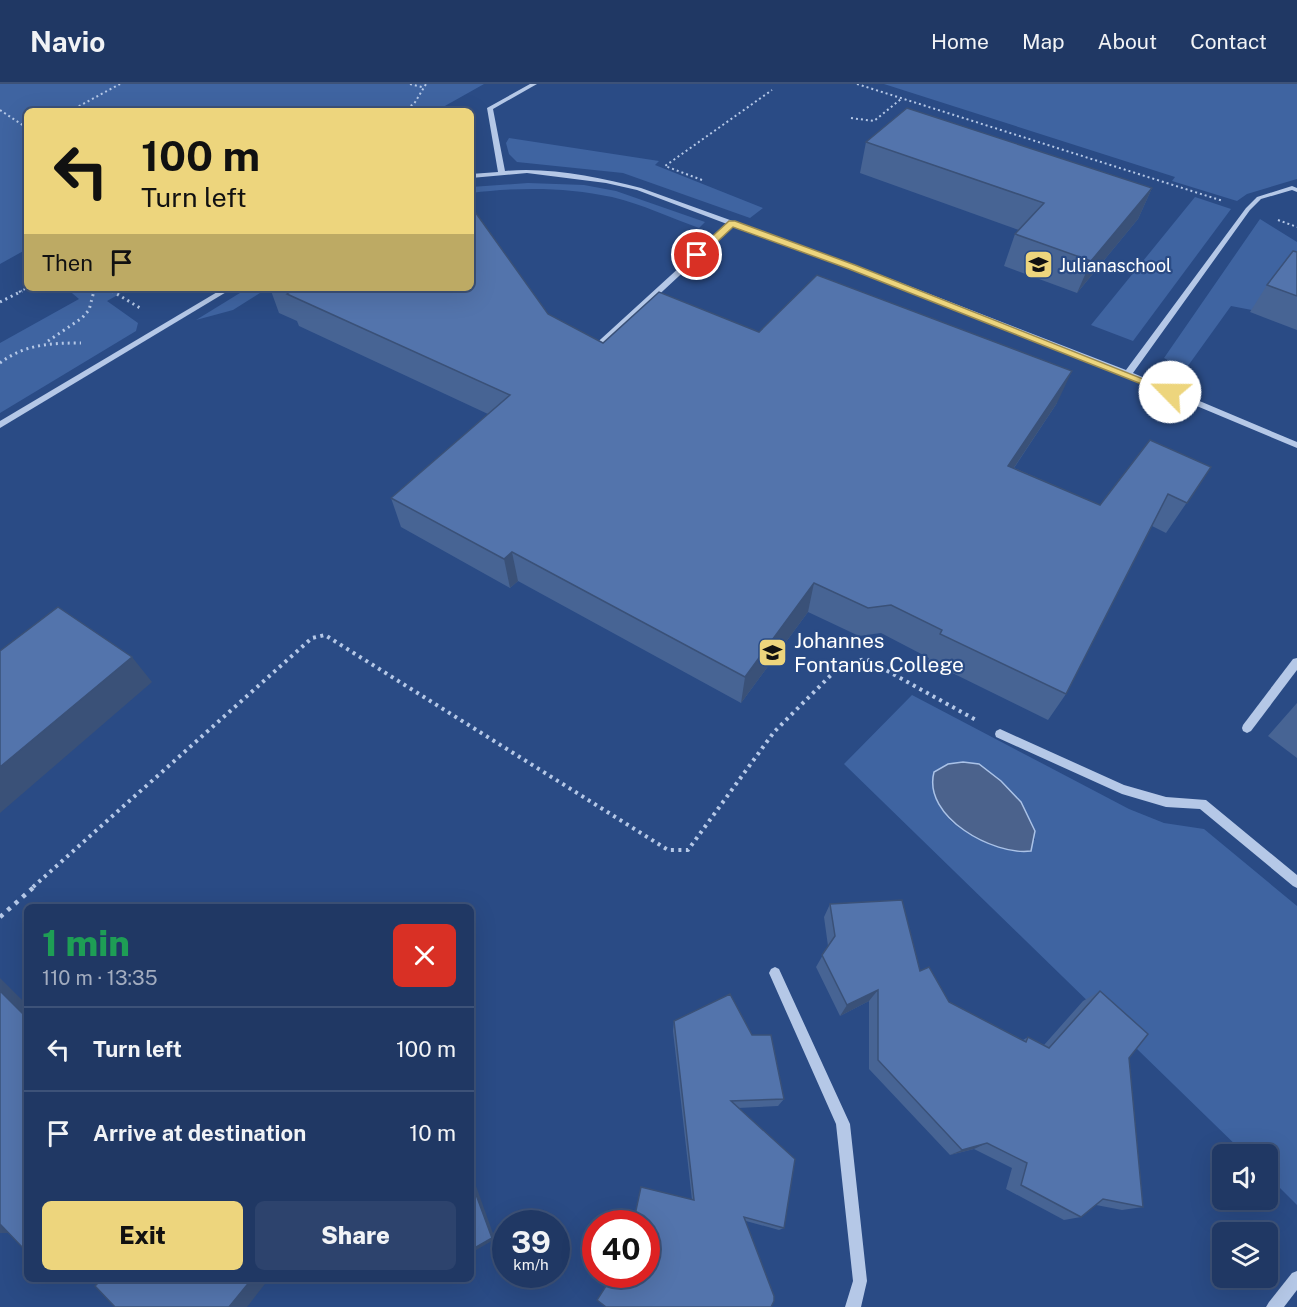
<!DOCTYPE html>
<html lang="en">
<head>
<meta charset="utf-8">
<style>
  body { margin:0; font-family:"Public Sans",sans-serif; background:#2d436d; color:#f1f3f6; height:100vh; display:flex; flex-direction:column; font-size:22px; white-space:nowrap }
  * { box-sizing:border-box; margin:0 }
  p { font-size:20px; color:#a2acbf }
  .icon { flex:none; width:33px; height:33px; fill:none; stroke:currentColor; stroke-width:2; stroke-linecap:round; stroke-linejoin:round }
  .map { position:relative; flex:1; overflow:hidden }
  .sheet { position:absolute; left:24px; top:820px; width:450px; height:378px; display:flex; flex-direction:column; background:#203864; border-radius:9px; box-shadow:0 6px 24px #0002,0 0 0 2px #3d5278 }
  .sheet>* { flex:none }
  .top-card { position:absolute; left:24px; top:24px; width:450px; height:183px; border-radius:9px; box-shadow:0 6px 24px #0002,0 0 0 2px #3d5278; background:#edd57d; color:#111; overflow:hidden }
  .tools { position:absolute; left:1212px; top:1060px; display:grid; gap:12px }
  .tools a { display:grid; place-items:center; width:66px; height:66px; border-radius:9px; background:#203864; box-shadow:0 6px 24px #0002,0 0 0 2px #3d5278; font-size:30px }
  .speed { position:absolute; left:492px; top:1126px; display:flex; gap:12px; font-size:30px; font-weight:700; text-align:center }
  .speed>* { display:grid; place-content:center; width:78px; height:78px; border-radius:50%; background:#203864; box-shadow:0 6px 24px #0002,0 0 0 2px #3d5278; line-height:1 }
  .speed small { font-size:15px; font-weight:400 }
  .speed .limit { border:9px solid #d22; background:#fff; color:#111 }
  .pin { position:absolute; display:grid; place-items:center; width:51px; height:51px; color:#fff; margin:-26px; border:3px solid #fff; border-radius:50%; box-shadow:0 2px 6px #0007 }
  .me { position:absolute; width:66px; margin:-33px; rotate:293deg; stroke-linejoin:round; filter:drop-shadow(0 0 4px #0008) }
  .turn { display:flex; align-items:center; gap:21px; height:126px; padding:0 18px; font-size:27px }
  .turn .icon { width:78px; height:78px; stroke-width:2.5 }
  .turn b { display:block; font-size:42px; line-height:51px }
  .then { display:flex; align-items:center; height:57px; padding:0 18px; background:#0003; gap:12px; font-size:22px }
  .round { display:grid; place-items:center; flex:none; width:63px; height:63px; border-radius:9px; background:#2d436d }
  .overview { display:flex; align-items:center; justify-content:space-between; height:102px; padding:0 18px }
  h1 { font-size:36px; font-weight:800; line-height:45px; color:#1e9e55 }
  .primary-button { display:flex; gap:12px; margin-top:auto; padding:12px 18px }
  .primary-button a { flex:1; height:69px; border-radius:9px; background:#edd57d; color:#111; font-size:24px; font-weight:800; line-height:69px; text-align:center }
  .primary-button a+a { background:#2d436d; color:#f1f3f6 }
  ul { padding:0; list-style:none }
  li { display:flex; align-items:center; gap:18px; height:84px; padding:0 18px; border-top:2px solid #3d5278 }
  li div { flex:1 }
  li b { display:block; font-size:22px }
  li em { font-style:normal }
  header { display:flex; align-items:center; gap:36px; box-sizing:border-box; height:84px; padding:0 30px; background:#203864; border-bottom:2px solid #3d5278 }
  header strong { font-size:28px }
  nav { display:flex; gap:33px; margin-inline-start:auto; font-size:21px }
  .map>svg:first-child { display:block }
  .green { fill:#3f64a1; fill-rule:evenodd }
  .water { fill:#4b628c; stroke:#aac2e7; stroke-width:1.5 }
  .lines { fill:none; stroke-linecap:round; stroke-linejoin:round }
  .path-far3 { stroke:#b5c8e7; stroke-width:2; stroke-dasharray:2 3; stroke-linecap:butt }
  .path-far2 { stroke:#b5c8e7; stroke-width:3; stroke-dasharray:2 4; stroke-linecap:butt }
  .path-far1 { stroke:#b5c8e7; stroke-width:4; stroke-dasharray:3 4.5; stroke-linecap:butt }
  .path { stroke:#b5c8e7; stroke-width:4.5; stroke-dasharray:4 6; stroke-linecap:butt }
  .minor { fill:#b5c8e7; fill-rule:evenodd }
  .wall { fill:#476494 }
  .shaded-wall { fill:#3a5178 }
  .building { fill:#5374ac; stroke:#3a5178; stroke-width:1.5 }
  .route { fill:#edd57d; stroke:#9a8a51; stroke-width:1.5 }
  .labels { text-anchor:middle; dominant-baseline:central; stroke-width:4.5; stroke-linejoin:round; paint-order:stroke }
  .far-poi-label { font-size:18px; fill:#fff; stroke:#2a4b85; text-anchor:start }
  .poi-label { font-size:21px; fill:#fff; stroke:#2a4b85; text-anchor:start }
</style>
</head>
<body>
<header>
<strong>Navio</strong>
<nav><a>Home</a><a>Map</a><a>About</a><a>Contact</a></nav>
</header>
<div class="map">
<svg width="1297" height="1223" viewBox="0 0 1297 1223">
  <rect width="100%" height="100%" fill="#2a4b85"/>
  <!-- green -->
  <g class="green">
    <polygon points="0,0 484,0 436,27 27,27 27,165 0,180"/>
    <polygon points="884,0 1297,0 1297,95 1247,110 1237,117 1172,97 1175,93"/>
    <polygon points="509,54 659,77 655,81 763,124 750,134 623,89 517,78 509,70 506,59"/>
    <path d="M528 99 584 101 616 107 705 138 699 144C671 134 642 120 612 113 566 103 518 103 471 109V103Z"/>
    <polygon points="1195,113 1231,125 1133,257 1091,241"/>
    <polygon points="1260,135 1297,158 1297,226 1257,227 1231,222 1185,286 1164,274"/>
    <polygon points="66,204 130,204 107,217 138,239 136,247 0,329 0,259 79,215"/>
    <polygon points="248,204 268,204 233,226 196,236"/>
    <path d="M912 611 1129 725 1164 739 1204 745 1297 822V1121L1268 1092V1071H1246L844 680ZM948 680 1032 740 1035 756C1021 754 974 751 965 747 945 737 928 710 934 688Z"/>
  </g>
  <!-- water -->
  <path class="water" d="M963 678 979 680 1001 697 1021 718 1035 747 1031 767C994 772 922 733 934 688L948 680Z"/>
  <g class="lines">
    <!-- path-far3 -->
    <g class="path-far3">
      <polyline points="410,0 422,3"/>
      <polyline points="857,0 1223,117"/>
      <polyline points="0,26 27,44"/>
      <polyline points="70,27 120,0"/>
      <polyline points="402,27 414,20 426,0"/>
      <polyline points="851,34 874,37 901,15"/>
      <polyline points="702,96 665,82 772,6"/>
      <polyline points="1278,136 1297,143"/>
      <polyline points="107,204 114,208"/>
      <polyline points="19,208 27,204"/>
      <polyline points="94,208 100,204"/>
    </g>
    <!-- path-far2 -->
    <g class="path-far2">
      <polyline points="112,207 140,224"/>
      <polyline points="0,218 22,207"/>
      <polyline points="48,257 82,234 89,226 94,207"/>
      <path d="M0 279C25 260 51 259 81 259"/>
    </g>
    <!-- path-far1 -->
    <polyline class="path-far1" points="33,803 312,554 325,551 668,766 688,766 774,648 842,580 866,575 976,636"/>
    <!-- path -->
    <polyline class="path" points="0,833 35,802"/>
    <!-- minor -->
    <g class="minor">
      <path d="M530 0H537L493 25 505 87C550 83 598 93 641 104L855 181 1126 286 1246 124 1257 113 1292 102 1297 104V108L1292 106 1261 115 1250 126 1133 289 1297 358V364L1125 292 849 185 733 142 596 269H590V265L727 140 637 106 606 99 527 89 471 94V90L498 88 487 24Z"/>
      <polygon points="224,204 233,204 0,344 0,337"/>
      <polygon points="1297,574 1297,586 1251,647 1247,649 1243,647 1242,644 1243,641 1293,575"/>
      <polygon points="1000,645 1124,701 1166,713 1206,716 1297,791 1297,804 1293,802 1200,725 1166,723 1122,710 996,653 995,650 996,647"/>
      <polygon points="775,883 779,885 850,1040 867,1197 861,1223 845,1223 853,1197 836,1040 769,889 771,885"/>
      <polygon points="1297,1187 1297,1206 1284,1223 1266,1223 1269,1218 1292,1189"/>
    </g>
  </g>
  <!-- wall -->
  <g class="wall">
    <polygon points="866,58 1152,104 1138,135 1077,209 1004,182 1015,150 1019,146 860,89"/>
    <polygon points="1297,168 1297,246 1250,228 1267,201"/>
    <polygon points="270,204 471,204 548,230 603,259 759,248 1057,319 1014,384 1100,421 1211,383 1166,449 1152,442 1066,610 1048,636 928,577 929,574 881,549 859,552 808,528 741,619 518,497 510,504 401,443 391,414 488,330 299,242 297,237 279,229"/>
    <polygon points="1297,619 1297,674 1268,652"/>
    <polygon points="830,820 920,887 949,918 1023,956 1028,953 1044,961 1083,917 1100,907 1129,974 1143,1123 1122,1126 1096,1121 1081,1133 1064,1136 1006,1105 1012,1084 974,1065 950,1071 869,985 869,917 840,932 816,883 828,862 824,833"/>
    <polygon points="674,937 784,1015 778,1022 738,1024 784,1144 779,1146 746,1137 692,1116 673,947"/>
  </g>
  <!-- shaded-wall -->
  <g class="shaded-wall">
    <polygon points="1152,104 1138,135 1077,209 1091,177"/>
    <polygon points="1072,287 1057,319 995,412 1008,382"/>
    <polygon points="512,468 518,497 510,504 504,475"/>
    <polygon points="814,499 808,528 741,619 745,593"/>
    <polygon points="132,573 152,598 0,729 0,683"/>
    <polygon points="0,894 27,921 27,933 25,932 0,907"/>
    <polygon points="878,906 869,917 840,932 847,921"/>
    <polygon points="987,1059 974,1065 950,1071 962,1066"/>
    <polygon points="471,1088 495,1155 471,1169"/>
    <polygon points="0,1135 10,1149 0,1149"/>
    <polygon points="251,1196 268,1196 247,1223 229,1223"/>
  </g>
  <!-- building -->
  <g class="building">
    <polygon points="907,24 1152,104 1091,177 1015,150 1044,119 866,58"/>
    <polygon points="473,125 548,230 603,259 659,208 759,248 817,191 1072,287 1008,382 1100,421 1150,356 1211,383 1187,419 1168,410 1066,610 940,550 942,546 891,521 868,524 814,499 745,593 512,468 504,475 391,414 510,311 287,210 290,208 282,204 471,204 471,126"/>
    <polygon points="1293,167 1297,168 1297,212 1267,201"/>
    <polygon points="58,523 132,573 0,683 0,567"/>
    <polygon points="902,816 920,887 929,883 949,918 1026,958 1028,953 1049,964 1100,907 1148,950 1129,974 1143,1123 1103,1115 1081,1133 1021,1101 1027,1079 987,1059 962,1066 878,976 878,906 847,921 822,871 835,852 830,820"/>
    <polygon points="0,907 25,932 27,930 27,1160 23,1164 0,1140"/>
    <polygon points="730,910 752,951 771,951 784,1015 731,1017 795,1075 784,1144 744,1133 774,1212 774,1217 771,1223 606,1223 597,1216 613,1191 646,1191 646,1140 633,1140 641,1103 694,1116 674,937"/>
    <polygon points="471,1097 492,1154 471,1166"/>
    <polygon points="101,1196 251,1196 229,1223 115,1223 95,1202"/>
  </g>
  <!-- route -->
  <polygon class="route" points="729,137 735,137 855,181 1176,308 1170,311 1167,310 849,185 733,143 701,173 694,173 694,169"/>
  <!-- icons -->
  <defs>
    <symbol id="school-square" viewBox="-11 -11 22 22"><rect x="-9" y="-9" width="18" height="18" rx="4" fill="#edd57d" stroke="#2a4b85"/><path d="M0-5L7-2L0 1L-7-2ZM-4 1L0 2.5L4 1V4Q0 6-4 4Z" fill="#111"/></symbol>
  </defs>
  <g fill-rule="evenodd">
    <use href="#school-square" x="1022" y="164" width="33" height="33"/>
    <use href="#school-square" x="756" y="552" width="33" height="33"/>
  </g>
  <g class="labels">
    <!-- far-poi labels -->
    <g class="far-poi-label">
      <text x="1059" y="181">Julianaschool</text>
    </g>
    <!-- poi labels -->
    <g class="poi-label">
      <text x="794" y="556">Johannes<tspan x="794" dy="24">Fontanus College</tspan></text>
    </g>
  </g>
</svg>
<div class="tools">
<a><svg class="icon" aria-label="sound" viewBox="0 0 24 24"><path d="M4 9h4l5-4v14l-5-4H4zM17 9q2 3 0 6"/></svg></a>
<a><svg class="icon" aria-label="layers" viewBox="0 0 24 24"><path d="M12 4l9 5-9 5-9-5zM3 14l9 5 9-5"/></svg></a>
</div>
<div class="speed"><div>39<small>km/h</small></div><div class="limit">40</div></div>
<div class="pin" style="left:697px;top:171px;background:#d93025"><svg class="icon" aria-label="arrive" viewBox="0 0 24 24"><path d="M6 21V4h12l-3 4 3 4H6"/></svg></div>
<svg class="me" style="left:1170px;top:308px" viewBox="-20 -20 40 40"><circle r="19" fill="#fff"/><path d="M0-13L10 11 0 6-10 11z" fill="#edd57d"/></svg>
<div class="top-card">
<div class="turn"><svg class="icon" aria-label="left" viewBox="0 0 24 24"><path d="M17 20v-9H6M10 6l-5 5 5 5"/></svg><div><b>100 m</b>Turn left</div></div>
<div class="then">Then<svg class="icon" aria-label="arrive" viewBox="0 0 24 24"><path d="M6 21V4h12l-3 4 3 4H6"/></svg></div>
</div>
<section class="sheet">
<div class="overview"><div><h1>1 min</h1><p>110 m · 13:35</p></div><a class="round" style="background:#d93025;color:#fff"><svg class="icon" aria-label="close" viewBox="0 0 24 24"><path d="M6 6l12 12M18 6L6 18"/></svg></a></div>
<ul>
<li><svg class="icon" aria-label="left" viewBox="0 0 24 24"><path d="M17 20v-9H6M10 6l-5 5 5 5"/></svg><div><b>Turn left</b></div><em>100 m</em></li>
<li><svg class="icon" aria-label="arrive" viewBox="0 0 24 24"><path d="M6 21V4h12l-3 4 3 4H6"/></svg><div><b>Arrive at destination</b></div><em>10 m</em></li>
</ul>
<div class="primary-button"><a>Exit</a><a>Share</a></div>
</section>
</div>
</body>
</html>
